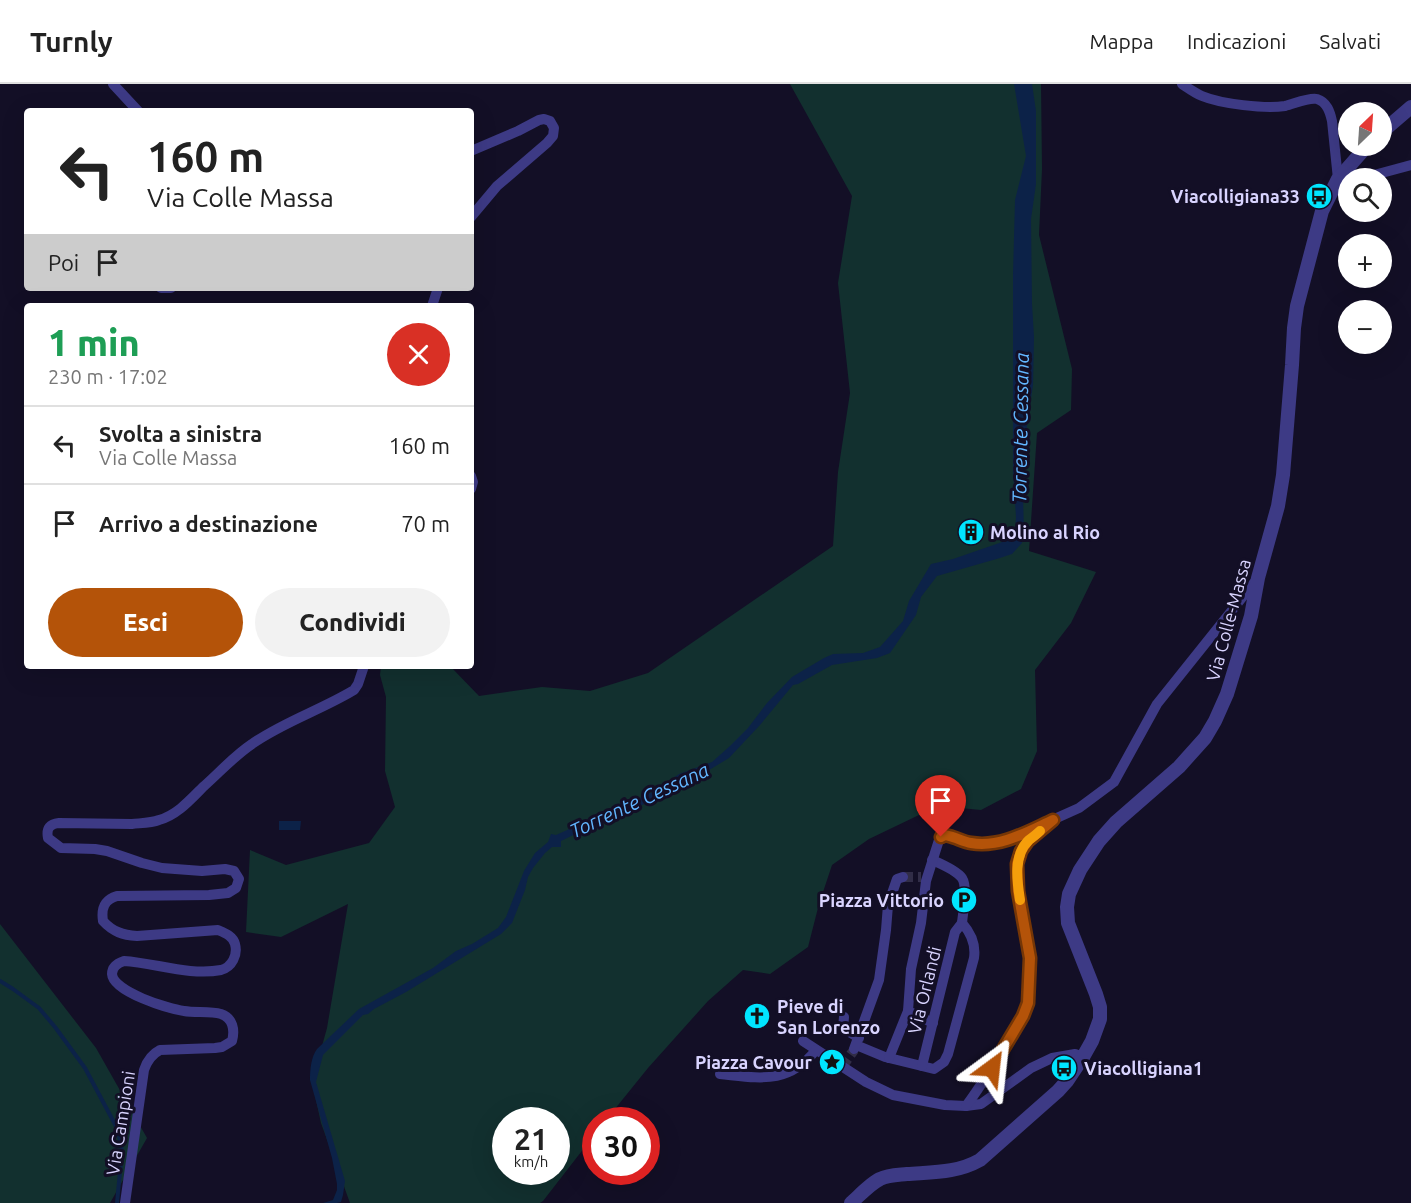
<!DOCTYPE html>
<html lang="it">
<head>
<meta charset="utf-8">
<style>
  body { margin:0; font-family:Ubuntu,sans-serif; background:#f2f2f2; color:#222; height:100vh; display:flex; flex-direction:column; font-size:22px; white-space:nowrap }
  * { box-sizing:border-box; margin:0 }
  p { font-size:20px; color:#767676 }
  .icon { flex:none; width:33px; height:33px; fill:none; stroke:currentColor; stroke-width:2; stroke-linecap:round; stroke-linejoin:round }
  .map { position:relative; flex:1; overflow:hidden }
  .sheet { position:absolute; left:24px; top:219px; width:450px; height:366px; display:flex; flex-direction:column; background:#fff; border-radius:6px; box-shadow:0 6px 24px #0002 }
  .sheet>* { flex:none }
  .banner { position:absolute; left:24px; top:24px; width:450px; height:183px; border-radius:6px; box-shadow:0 6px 24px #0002; background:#fff; color:#222; overflow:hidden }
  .needle { width:39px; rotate:25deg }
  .controls { position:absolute; left:1338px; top:18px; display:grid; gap:12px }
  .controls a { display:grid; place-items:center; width:54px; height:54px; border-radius:50%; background:#fff; box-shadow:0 6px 24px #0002; font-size:30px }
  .speed { position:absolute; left:492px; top:1023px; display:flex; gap:12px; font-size:30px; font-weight:700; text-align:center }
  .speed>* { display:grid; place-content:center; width:78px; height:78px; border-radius:50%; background:#fff; box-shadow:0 6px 24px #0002; line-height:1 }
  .speed small { font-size:15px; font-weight:400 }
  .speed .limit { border:9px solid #d22; background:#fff; color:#111 }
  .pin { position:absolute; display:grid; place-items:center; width:51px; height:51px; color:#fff; margin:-62px -26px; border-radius:50% 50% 50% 0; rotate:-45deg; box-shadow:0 0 6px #0007 }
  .pin .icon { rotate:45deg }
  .me { position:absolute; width:66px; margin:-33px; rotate:30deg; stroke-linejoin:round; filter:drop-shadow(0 0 4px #0008) }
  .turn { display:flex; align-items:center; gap:21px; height:126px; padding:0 24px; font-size:27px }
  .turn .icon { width:78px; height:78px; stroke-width:2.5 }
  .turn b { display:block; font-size:42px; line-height:51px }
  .then { display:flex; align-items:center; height:57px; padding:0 24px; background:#0003; gap:12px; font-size:22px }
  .round { display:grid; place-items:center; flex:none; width:63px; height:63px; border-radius:32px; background:#f2f2f2 }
  .overview { display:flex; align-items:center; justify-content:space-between; height:102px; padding:0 24px }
  h1 { font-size:36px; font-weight:800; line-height:45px; color:#1e9e55 }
  .action { display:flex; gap:12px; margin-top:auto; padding:12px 24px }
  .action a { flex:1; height:69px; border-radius:36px; background:#b45309; color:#fff; font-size:24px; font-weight:800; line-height:69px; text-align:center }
  .action a+a { background:#f2f2f2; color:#222 }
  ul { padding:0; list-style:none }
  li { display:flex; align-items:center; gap:18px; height:78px; padding:0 24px; border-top:2px solid #e0e0e0 }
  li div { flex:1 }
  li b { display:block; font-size:22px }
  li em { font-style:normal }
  header { display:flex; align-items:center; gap:36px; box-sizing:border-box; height:84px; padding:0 30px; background:#fff; border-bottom:2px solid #e0e0e0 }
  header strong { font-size:28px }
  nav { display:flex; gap:33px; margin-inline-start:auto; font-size:21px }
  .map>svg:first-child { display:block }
  .green { fill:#12302f; fill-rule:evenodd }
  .water { fill:#0c2248 }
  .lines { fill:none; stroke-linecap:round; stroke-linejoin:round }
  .stream { stroke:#0c2248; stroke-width:4 }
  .minor-tunnel { stroke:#312d47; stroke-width:10; stroke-dasharray:10 5; stroke-linecap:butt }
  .minor { stroke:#3d3a85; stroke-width:10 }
  .tertiary { stroke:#3d3a85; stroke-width:14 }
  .route-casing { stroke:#753606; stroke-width:15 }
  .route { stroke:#b45309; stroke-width:10 }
  .slow { stroke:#f59e0b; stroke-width:10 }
  .labels { text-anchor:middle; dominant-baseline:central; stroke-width:6; stroke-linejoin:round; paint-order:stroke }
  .poi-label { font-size:18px; font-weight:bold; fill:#d9d4ff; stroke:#130f26; text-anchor:end }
  .street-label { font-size:18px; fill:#d9d4ff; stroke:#130f26 }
  .water-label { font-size:20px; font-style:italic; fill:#62b6ff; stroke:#130f26 }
</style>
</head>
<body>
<header>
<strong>Turnly</strong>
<nav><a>Mappa</a><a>Indicazioni</a><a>Salvati</a></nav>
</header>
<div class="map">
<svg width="1411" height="1119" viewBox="0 0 1411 1119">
  <rect width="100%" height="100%" fill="#130f26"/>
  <!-- green -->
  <g class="green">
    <path d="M790 0H1041L1042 85 1039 151 1072 285 1071 326 1037 349 1029 467 1096 488 1071 539 1035 586 1037 667 1021 705 981 726 950 723 919 731 869 755 832 781 819 820 808 863 770 890 743 886 708 917 648 984 606 1036H596L595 1050 543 1117 540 1119H350L321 1039 312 998 327 944 348 820 281 853 246 848 250 766 286 781 369 759 395 723 385 687 386 613 380 591 381 582H450L479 612 542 603 590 607 648 589 833 462 838 388 850 309 838 199 852 112ZM506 1036H556V1088H506Z"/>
    <polygon points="0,840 96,964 147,1054 110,1119 0,1119"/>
  </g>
  <!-- water -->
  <g class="water">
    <path d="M1014 0H1032L1036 27V100L1031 135 1032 220 1034 253 1033 301 1022 376 1024 448 1022 459 1012 470 1000 474 937 492 921 513 916 531 890 569 877 574 832 581 798 600 793 601 760 641 729 674 671 709 596 740 561 757V763H552L545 769 533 784 528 793 525 806 512 839 501 850 406 908 374 925 368 930 363 931 323 971 316 998 345 1097 343 1111 341 1118 337 1119H323L333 1116 337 1106V1100L332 1074 310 996C310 986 311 973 317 965L359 925 433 884 456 867 472 860 498 844 506 833 524 787 535 769 548 758 551 750 556 751 655 707 679 690 712 678 730 662 748 644 767 619 792 593 824 574 833 570 863 569 880 563 903 537 909 517 931 480 953 475 1011 455 1015 448 1016 433 1013 387V191L1015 116 1026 72Z"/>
    <polygon points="279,737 301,737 300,746 279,746"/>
  </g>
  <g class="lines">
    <!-- stream -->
    <polyline class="stream" points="0,897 13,905 39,924 55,943 85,984 118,1046 122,1067 117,1119"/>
    <!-- minor-tunnel -->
    <g class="minor-tunnel">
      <polyline points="903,793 921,793"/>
      <polyline points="842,983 854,966"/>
    </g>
    <!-- minor -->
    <g class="minor">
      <polyline points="113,0 138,27"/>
      <path d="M1182 0C1188 4 1195 9 1202 12 1221 20 1265 25 1285 22 1294 20 1309 13 1317 15 1327 18 1330 28 1332 37L1338 95"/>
      <polyline points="471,67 518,47 539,36 544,35 550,37 554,44 553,52 547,59 497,102 471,133"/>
      <polyline points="1363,94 1411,81"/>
      <polyline points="1332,105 1348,99"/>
      <polyline points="161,204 171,204"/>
      <polyline points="432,222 438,204"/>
      <polyline points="471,392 473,398 471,405"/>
      <path d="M932 776C941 780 956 786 962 794 968 803 963 828 962 839"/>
      <polyline points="908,927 933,939"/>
      <polyline points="844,933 843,944 859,954"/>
      <polyline points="803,957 866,998 893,1011 945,1021 966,1022 981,1020 1031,984 1052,974 1075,970 1083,973"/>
      <path d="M856 961 885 973 934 985 944 978 948 970 974 874C976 860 971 849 962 839"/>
      <polyline points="854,965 879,896 886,846 888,821 897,795 903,793"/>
      <polyline points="889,974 908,927 911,885 921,839 926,797 939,756 945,751 949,751 967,758 980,760 1001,758 1012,754 1079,724 1114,698 1157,620 1257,495"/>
      <polyline points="922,982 955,848 962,839"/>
      <path d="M720 990C760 994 788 1001 816 966"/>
      <path d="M966 1022C983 1000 996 976 1011 952 1016 942 1025 931 1028 920 1030 912 1031 883 1030 874 1028 845 1008 792 1022 765 1028 756 1037 750 1045 743"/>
      <path d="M125 1119 144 986C147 977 152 970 160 966L215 964 222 963 232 957C235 946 233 934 221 930 210 927 195 929 184 927 169 925 113 908 112 890 112 883 118 879 124 877 155 879 190 892 221 886 232 883 238 871 235 860 233 852 225 849 218 846L137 852C123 851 113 848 103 837 101 824 104 816 117 812L209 811 228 809 236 804 239 795 234 787 225 785 202 787 162 784 142 779 107 767 95 765 61 764 48 754C46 744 50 740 59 739L132 740C141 739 151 739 159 736 177 731 190 716 203 703 219 689 234 672 252 660 283 638 321 626 354 606L358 600 364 582"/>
    </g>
    <!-- tertiary -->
    <g class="tertiary">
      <polyline points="1382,48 1411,23"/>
      <path d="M851 1119C859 1112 871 1099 880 1095 888 1091 898 1091 907 1090 934 1088 957 1089 980 1076L1058 1007 1067 997 1083 973 1092 957 1100 935V923L1096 910 1068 839 1067 823 1069 810 1080 786 1099 757 1116 738 1179 683 1205 654 1215 637 1227 610 1251 532 1258 494 1278 422 1283 391 1292 281 1294 244 1297 222 1322 127 1338 95 1367 62"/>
    </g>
  </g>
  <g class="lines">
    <defs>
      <path id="route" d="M941 753 945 751 949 752C957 754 964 758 971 759 1000 764 1027 748 1053 736L1028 757 1021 767 1017 780 1018 807 1030 874 1028 919 1023 932 992 984"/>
    </defs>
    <!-- route casing -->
    <use href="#route" class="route-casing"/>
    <!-- route -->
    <use href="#route" class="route"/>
    <!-- slow -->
    <path class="slow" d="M1020 816C1017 797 1013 771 1029 756 1033 753 1037 750 1040 747"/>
  </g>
  <!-- icons -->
  <defs>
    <symbol id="bus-disc" viewBox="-11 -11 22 22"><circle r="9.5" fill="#00e5ff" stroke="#130f26"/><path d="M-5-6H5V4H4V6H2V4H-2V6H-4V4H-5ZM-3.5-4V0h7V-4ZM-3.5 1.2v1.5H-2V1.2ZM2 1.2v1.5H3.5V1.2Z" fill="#111"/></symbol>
    <symbol id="building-disc" viewBox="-11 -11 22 22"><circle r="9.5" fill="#00e5ff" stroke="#130f26"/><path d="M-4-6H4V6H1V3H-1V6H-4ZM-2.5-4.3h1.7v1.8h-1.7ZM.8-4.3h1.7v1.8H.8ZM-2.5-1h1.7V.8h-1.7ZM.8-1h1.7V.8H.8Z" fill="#111"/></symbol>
    <symbol id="parking-disc" viewBox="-11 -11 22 22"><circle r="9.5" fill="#00e5ff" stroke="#130f26"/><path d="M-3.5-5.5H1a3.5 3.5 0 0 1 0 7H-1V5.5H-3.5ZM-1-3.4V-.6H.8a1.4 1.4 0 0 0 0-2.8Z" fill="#111"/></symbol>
    <symbol id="church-disc" viewBox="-11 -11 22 22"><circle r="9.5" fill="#00e5ff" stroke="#130f26"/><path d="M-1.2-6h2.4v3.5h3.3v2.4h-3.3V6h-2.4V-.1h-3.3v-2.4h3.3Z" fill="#111"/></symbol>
    <symbol id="sight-disc" viewBox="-11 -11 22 22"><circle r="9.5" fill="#00e5ff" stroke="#130f26"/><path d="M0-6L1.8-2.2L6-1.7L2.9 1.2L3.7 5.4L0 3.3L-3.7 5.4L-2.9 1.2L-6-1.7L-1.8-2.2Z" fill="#111"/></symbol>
  </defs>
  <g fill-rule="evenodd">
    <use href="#bus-disc" x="1304" y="97" width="30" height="30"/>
    <use href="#building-disc" x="956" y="433" width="30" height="30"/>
    <use href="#parking-disc" x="949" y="801" width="30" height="30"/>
    <use href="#church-disc" x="742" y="917" width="30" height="30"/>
    <use href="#sight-disc" x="817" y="963" width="30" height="30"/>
    <use href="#bus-disc" x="1049" y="969" width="30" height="30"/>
  </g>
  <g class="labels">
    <!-- poi labels -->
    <g class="poi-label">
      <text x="1300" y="112">Viacolligiana33</text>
      <text x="990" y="448" text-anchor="start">Molino al Rio</text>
      <text x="944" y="816">Piazza Vittorio</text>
      <text x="777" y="922" text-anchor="start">Pieve di<tspan x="777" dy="21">San Lorenzo</tspan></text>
      <text x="812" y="978">Piazza Cavour</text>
      <text x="1084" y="984" text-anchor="start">Viacolligiana1</text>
    </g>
    <!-- street labels -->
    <g class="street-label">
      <text transform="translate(1228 536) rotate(-75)">Via Colle-Massa</text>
      <text transform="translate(924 906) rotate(-76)">Via Orlandi</text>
      <text transform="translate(120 1039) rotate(-81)">Via Campioni</text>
    </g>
    <!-- water labels -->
    <g class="water-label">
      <text transform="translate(1020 344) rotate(-89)">Torrente Cessana</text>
      <text transform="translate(639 716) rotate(-25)">Torrente Cessana</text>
    </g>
  </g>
</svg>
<div class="controls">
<a><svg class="needle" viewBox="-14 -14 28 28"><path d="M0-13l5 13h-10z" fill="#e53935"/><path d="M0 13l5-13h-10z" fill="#767676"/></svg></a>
<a><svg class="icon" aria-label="search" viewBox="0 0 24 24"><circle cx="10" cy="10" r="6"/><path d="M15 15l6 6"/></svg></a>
<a>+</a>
<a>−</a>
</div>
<div class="speed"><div>21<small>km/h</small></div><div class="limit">30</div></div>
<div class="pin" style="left:941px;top:753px;background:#d93025"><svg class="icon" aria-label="arrive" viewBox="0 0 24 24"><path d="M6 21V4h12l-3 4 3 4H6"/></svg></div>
<svg class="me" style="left:992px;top:984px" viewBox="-20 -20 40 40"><path d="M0-17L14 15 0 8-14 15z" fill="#b45309" stroke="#fff" stroke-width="4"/></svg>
<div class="banner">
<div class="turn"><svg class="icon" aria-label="left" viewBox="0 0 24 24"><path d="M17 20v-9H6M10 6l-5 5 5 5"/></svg><div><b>160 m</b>Via Colle Massa</div></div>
<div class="then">Poi<svg class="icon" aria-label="arrive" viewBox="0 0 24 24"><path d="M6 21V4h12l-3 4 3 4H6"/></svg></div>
</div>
<section class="sheet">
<div class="overview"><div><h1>1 min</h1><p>230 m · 17:02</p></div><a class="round" style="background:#d93025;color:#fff"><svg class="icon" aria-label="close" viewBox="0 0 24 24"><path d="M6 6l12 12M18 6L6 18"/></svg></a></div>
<ul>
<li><svg class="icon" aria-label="left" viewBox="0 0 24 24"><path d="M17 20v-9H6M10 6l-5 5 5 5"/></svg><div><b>Svolta a sinistra</b><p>Via Colle Massa</p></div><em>160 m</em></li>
<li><svg class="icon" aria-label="arrive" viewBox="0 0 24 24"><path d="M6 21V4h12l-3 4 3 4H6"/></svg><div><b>Arrivo a destinazione</b></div><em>70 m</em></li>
</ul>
<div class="action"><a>Esci</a><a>Condividi</a></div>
</section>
</div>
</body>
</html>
